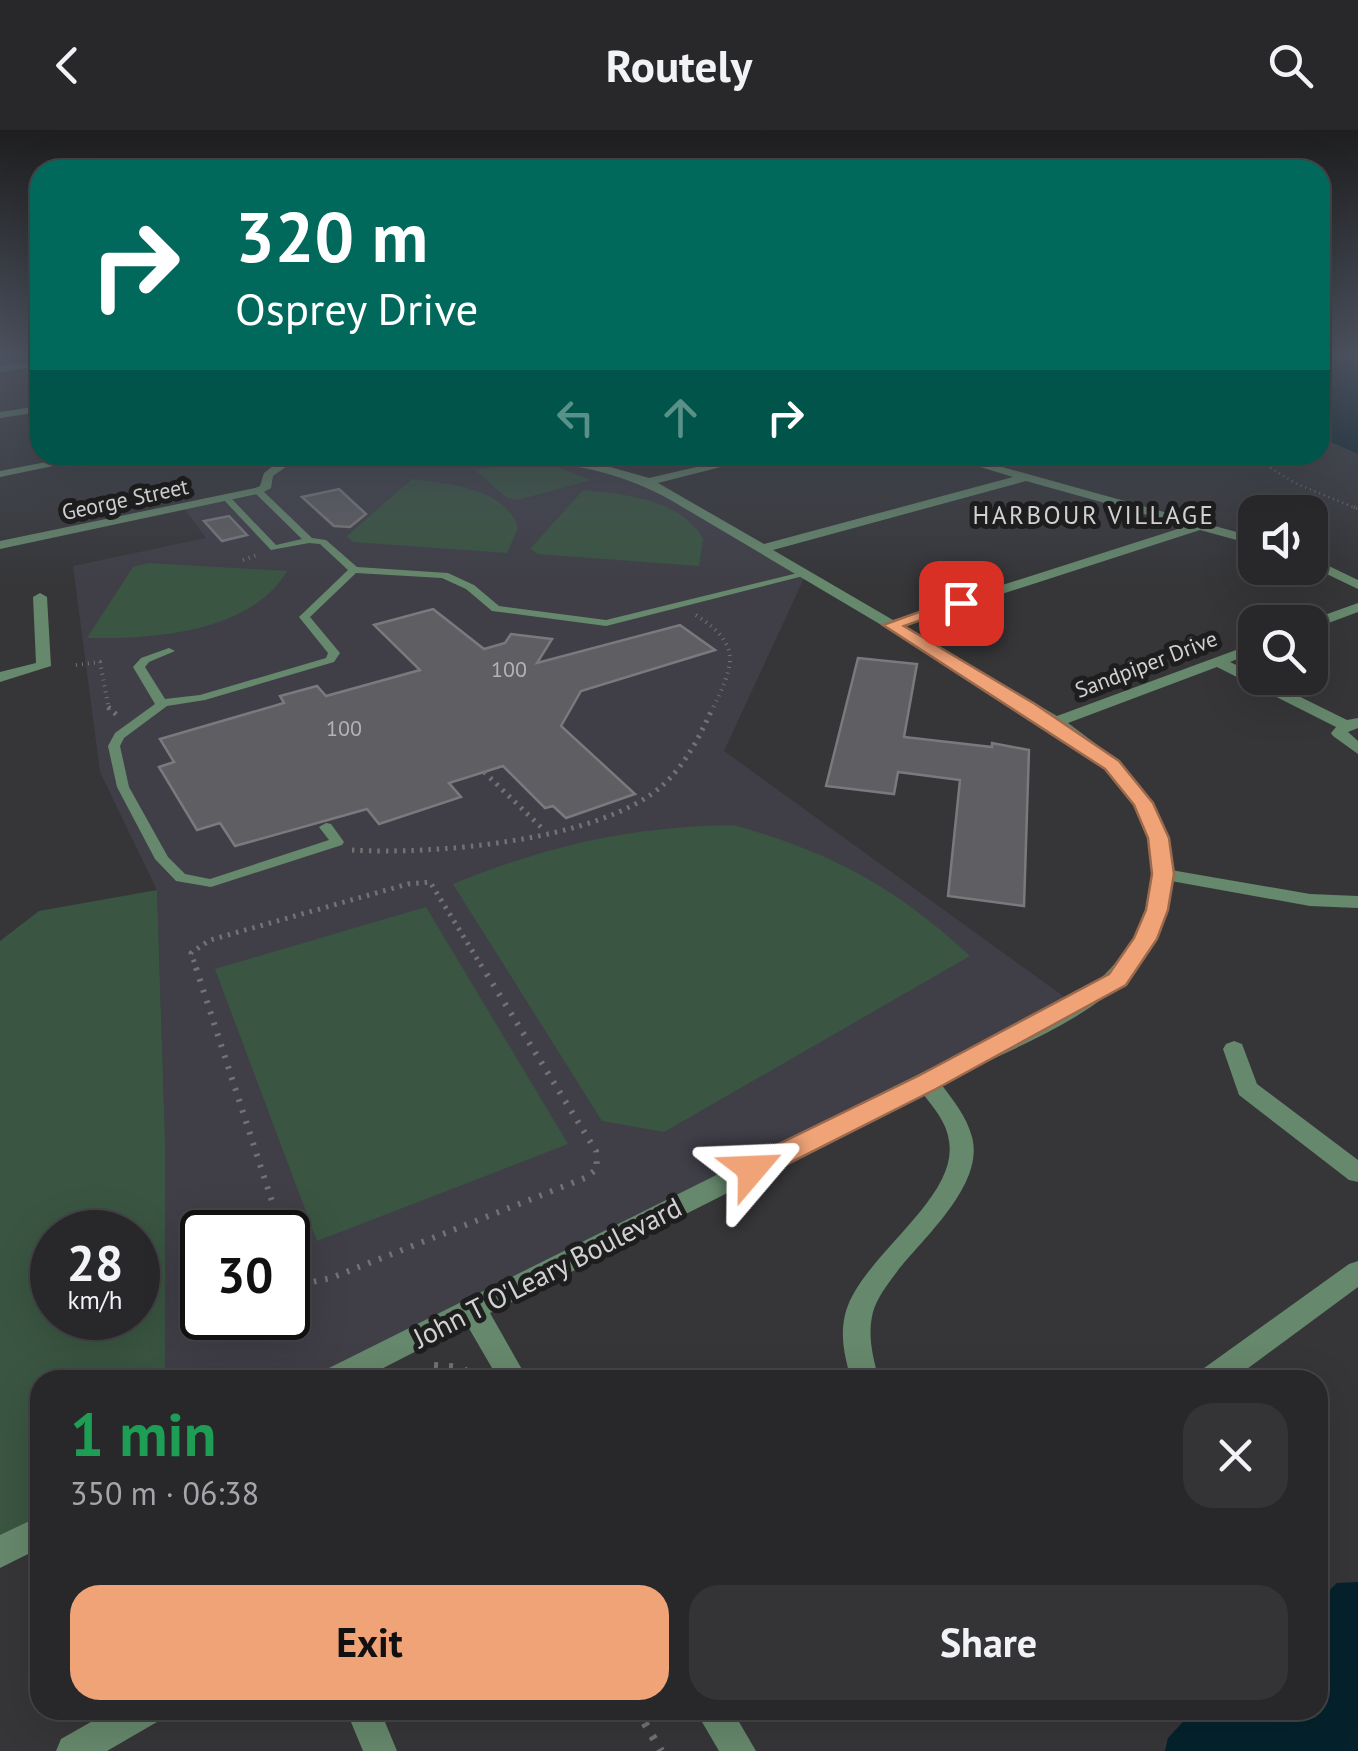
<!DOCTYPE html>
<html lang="en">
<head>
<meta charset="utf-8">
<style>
  body { margin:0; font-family:"PT Sans",sans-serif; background:#343437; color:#f1f3f6; height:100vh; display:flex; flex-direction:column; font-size:38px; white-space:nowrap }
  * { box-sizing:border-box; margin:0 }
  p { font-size:32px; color:#a5a6a9 }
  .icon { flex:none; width:55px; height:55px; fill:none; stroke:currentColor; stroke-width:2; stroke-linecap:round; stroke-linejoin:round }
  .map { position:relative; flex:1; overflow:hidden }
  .side { position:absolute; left:30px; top:1240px; width:1298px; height:350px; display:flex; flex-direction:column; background:#28282b; border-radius:30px; box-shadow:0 10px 40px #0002,0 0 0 2px #444447 }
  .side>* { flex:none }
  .guide { position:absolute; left:30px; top:30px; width:1300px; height:305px; border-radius:30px; box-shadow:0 10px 40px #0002,0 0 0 2px #444447; background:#00695c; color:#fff; overflow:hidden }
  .buttons { position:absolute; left:1238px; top:365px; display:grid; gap:20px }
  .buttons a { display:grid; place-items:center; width:90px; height:90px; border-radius:20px; background:#28282b; box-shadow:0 10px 40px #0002,0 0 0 2px #444447; font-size:50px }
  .speed { position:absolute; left:30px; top:1080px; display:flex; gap:20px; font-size:50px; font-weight:700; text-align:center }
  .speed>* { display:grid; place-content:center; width:130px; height:130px; border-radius:50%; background:#28282b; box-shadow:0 10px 40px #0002,0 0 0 2px #444447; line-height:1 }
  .speed small { font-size:25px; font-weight:400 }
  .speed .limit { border:5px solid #111; border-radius:15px; background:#fff; color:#111 }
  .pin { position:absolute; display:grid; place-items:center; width:85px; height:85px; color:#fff; margin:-42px; border-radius:20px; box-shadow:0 5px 15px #0006 }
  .me { position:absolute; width:110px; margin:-55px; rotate:64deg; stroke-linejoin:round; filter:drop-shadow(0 0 8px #0008) }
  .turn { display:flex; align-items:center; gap:35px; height:210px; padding:0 40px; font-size:45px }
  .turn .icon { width:130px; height:130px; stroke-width:2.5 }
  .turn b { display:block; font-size:70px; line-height:85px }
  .lanes { display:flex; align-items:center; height:95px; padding:0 40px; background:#0003; justify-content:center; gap:50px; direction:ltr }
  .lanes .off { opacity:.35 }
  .round { display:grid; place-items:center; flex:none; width:105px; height:105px; border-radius:30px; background:#343437 }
  .overview { display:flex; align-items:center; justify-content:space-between; height:170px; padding:0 40px }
  h1 { font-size:60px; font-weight:600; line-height:75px; color:#1e9e55 }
  .action { display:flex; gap:20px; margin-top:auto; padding:20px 40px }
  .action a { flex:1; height:115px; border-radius:30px; background:#efa377; color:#111; font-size:40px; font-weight:600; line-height:115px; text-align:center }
  .action a+a { background:#343437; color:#f1f3f6 }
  header { display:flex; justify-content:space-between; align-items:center; height:130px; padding:0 40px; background:#28282b; font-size:45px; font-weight:600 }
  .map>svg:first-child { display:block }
  .built { fill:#403f48; fill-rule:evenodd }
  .green { fill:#3a5542; fill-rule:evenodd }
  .water { fill:#05222c }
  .building { fill:#5f5e62; stroke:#7a7a7e; stroke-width:2.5 }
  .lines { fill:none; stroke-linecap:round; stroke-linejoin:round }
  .path-far4 { stroke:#727274; stroke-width:2.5; stroke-dasharray:1 4; stroke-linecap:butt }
  .path-far3 { stroke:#727274; stroke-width:4; stroke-dasharray:1 5; stroke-linecap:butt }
  .path-far2 { stroke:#727274; stroke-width:5; stroke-dasharray:2.5 6; stroke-linecap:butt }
  .path-far1 { stroke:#727274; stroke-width:6; stroke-dasharray:2.5 9; stroke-linecap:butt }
  .path { stroke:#727274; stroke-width:8; stroke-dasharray:4 11; stroke-linecap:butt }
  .lane { fill:#66886c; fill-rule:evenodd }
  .street { fill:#66886c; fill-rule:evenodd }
  .route { fill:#efa377; stroke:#9b6a4d; stroke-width:2.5 }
  .labels { text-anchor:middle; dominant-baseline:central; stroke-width:10; stroke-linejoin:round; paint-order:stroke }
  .far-street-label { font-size:22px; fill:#d1d1d3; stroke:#1e1e1f }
  .number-label { font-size:22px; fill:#b4b4b7 }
  .far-neighbourhood-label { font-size:25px; letter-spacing:2.5px; fill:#d1d1d3; stroke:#1e1e1f }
  .street-label { font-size:28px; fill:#d1d1d3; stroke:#1e1e1f }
</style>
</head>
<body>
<header><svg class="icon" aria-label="back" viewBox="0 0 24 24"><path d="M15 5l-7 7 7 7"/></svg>Routely<svg class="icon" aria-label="search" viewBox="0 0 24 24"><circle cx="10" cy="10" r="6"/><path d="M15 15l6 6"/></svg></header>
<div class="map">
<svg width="1358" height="1621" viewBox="0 0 1358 1621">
  <rect width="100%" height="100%" fill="#363639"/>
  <!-- built -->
  <path class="built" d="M465 327H537L626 344 806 444 724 621 1074 874 333 1250H165V1008L157 760 100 642 73 436 206 408 183 377 258 361 291 328 358 332ZM202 1102H288V1188H202Z"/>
  <!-- green -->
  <g class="green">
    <polygon points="508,335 558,337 591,350 518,370 507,368 475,340"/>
    <path d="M412 349C449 354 505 357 518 398L507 423 353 412 347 406Z"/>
    <path d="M583 360C624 364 681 369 703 409L699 436 538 424 530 419Z"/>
    <path d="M149 433 287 441C251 503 151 509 87 508L133 437Z"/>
    <path d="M733 695C831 722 895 757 970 826L664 1002 602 991 453 754C550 715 629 697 733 695Z"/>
    <path d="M157 760 165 1008V1250H40V1401L0 1422V811L39 781ZM52 1102H138V1188H52Z"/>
    <polygon points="426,777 568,1014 317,1111 215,839"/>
  </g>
  <!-- water -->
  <g class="water">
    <polygon points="1320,225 1358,225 1358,324 1320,307"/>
    <polygon points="1358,1452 1358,1621 1165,1621 1168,1608 1194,1580 1318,1580 1318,1471 1337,1453"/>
  </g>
  <!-- building -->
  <g class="building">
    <polygon points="339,359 366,384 350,397 334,396 302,367"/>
    <polygon points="229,386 247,405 222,411 204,391"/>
    <polygon points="433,479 484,519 505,513 511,504 552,509 537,533 680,495 715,520 581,561 561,596 635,664 566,688 553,676 545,678 503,636 449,653 461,667 379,694 367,679 235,716 220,693 197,700 159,637 174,632 160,609 284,573 280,566 317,556 326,566 420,540 374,495"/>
    <polygon points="858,528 917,534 904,607 992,617 992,613 1029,620 1024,776 948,766 960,650 898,642 894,664 826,656"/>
  </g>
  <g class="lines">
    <!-- path-far4 -->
    <g class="path-far4">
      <polyline points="1249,325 1297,354 1358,379"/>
      <polyline points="1071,334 1105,325"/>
      <polyline points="1257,380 1315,364"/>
    </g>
    <!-- path-far3 -->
    <g class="path-far3">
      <polyline points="1354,377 1358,379"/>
      <polyline points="1250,382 1266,377"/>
      <polyline points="243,430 257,425"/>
      <path d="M696 485C743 516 734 534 712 580"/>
      <polyline points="76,535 100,532 109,580"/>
    </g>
    <!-- path-far2 -->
    <g class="path-far2">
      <polyline points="108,577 119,587"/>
      <polyline points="484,642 545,701"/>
      <path d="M352 720C433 725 601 711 663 655 686 634 701 604 713 577"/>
      <polyline points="197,840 191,823 210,810 408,754 430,752 484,840"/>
    </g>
    <!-- path-far1 -->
    <g class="path-far1">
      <polyline points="196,838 282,1102"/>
      <polyline points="288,1119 300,1148 312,1152 331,1148 585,1048 597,1039 596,1021 483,838"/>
    </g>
    <!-- path -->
    <g class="path">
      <polyline points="434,1236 462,1238 474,1250"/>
      <polyline points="637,1580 661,1621"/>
    </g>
    <!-- lane -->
    <g class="lane">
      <polygon points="461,325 469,325 469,327 465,330"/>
      <polygon points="255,359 261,359 312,408 326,410 357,437 448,443 474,455 499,476 606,490 806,441 811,444 606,496 492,481 466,459 442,448 356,443 310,487 340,523 334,532 205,570 167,576 124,608 120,616 129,657 168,727 185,744 210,749 329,710 319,697 326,693 331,694 344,712 342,715 211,757 176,751 155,729 117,657 108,616 115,603 155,574 133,537 141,528 169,518 175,521 149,532 145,537 165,569 200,565 326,528 328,523 299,487 348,440 320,414 309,413 271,420 222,368 229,366 276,415 302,409 255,363"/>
    </g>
    <!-- street -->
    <g class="street">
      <polygon points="40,230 40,236 0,242 0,236"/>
      <polygon points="40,276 40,282 0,288 0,282"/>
      <polygon points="82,325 106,325 0,347 0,341"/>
      <path d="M272 325 347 329 540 325 603 335 649 348 748 325H768L658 353 764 414 1013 347 941 325H959L1200 392 1209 391 1211 395 1255 407V415L1200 400 903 496 1057 586 1255 513V522L1230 532 1255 544V548H1262L1347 590 1358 588V598L1348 602 1358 611V624L1333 606 1331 603 1336 597 1217 537 1068 593C1123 633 1164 669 1171 740L1310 764 1358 766V778L1310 776 1171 751C1163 871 1030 907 941 954 953 970 967 987 972 1007 985 1055 922 1109 896 1143 887 1155 877 1168 873 1182 867 1206 873 1227 879 1250H851C845 1227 839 1205 846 1181 863 1125 959 1068 949 1011 947 993 934 978 923 964L490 1183 528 1250H499L467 1195 360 1250H319L323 1241 1082 863C1142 822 1178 739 1134 673 1124 657 1110 645 1097 632 1084 620 1064 600 1046 597L1045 592 674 372C544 297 428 353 294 331L273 346 271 358 262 363 0 419V411L255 358 260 356 264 343 282 329ZM1026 351 1187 396 893 490 773 420Z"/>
      <polygon points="1310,427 1358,450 1358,459 1310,436"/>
      <polygon points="40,463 47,467 51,536 0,552 0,542 36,533 33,467"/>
      <polygon points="1358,473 1358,482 1315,498 1310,499 1310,492 1305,492"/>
      <polygon points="1234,911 1242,914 1257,954 1358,1030 1358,1052 1349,1050 1239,965 1223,919 1226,914"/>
      <polygon points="1358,1131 1358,1157 1232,1250 1196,1250 1200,1241 1349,1134"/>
      <polygon points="40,1386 40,1418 0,1438 0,1405"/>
      <polygon points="112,1580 162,1580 157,1592 107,1621 56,1621 61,1609"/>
      <polygon points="346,1580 380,1580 397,1621 363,1621"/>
      <polygon points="695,1580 732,1580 756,1621 719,1621"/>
    </g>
  </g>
  <!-- sky -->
  <linearGradient id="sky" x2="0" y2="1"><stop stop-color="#1e1e1f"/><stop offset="0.5" stop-color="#4c525f"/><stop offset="1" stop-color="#4c525f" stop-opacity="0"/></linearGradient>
  <rect width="1358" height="452" fill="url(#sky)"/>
  <!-- route -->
  <polygon class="route" points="955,469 969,473 904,496 1035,574 1119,631 1153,673 1169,708 1174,744 1168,780 1157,809 1126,855 936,959 762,1047 742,1047 738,1039 742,1032 918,946 1109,844 1134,808 1146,780 1152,744 1148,708 1134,675 1105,639 883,495"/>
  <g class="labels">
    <!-- far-street labels -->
    <g class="far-street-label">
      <text transform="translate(125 369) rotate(-12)">George Street</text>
      <text transform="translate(1146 534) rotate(-21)">Sandpiper Drive</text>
    </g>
    <!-- number labels -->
    <g class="number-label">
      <text x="509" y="539">100</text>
      <text x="344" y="598">100</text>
    </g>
    <!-- far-neighbourhood labels -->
    <g class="far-neighbourhood-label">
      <text x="1094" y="385">HARBOUR VILLAGE</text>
    </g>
    <!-- street labels -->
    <g class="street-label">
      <text transform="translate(547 1142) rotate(-27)">John T O'Leary Boulevard</text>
    </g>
  </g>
</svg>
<div class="buttons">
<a><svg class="icon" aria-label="sound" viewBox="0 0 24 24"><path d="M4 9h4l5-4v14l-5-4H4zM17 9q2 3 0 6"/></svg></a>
<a><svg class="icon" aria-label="search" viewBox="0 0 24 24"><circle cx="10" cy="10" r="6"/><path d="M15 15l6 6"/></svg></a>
</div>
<div class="speed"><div>28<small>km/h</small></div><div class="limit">30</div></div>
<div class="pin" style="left:961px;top:473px;background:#d93025"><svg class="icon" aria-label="arrive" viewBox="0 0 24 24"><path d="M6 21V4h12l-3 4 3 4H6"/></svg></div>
<svg class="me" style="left:752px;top:1039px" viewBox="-20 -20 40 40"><path d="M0-17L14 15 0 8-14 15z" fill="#efa377" stroke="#fff" stroke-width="4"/></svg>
<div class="guide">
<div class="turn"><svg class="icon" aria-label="right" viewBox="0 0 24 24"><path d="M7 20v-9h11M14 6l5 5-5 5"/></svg><div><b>320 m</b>Osprey Drive</div></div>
<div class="lanes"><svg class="icon off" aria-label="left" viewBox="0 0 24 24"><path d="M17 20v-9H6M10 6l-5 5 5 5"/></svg><svg class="icon off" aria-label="ahead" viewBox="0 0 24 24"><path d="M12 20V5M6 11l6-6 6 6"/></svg><svg class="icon" aria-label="right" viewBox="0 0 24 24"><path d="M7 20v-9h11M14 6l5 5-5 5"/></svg></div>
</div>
<section class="side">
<div class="overview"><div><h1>1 min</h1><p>350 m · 06:38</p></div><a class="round"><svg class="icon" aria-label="close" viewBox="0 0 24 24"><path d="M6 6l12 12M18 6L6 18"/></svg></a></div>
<div class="action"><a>Exit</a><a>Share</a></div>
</section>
</div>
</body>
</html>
